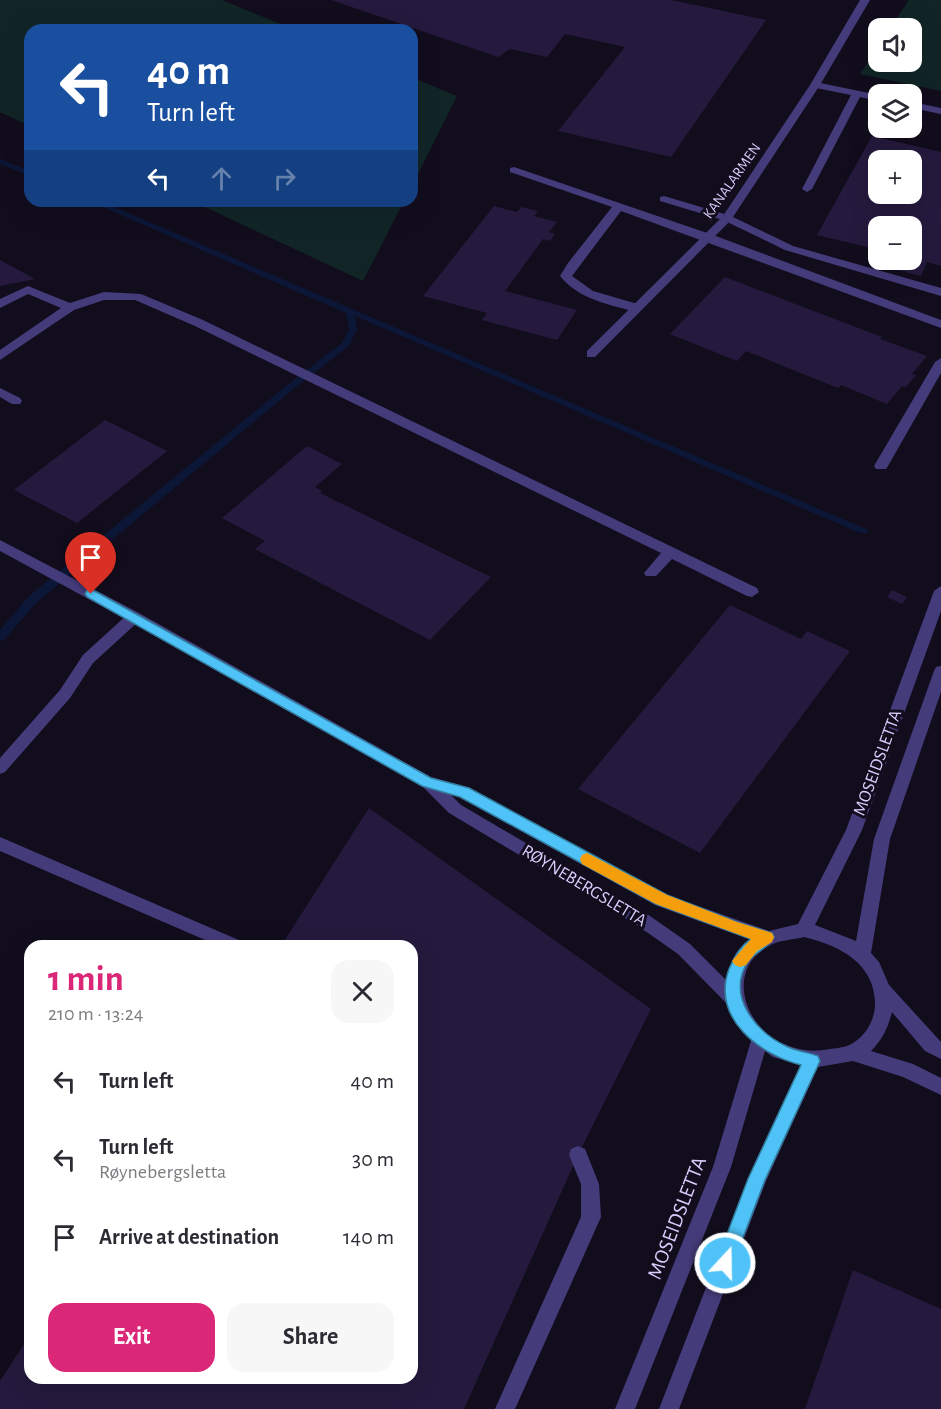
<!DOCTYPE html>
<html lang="en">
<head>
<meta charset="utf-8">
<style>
  body { margin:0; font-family:"Alegreya Sans",sans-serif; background:#f7f7f7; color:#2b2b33; height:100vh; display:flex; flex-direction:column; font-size:22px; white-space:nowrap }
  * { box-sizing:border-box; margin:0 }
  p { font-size:20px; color:#7c7c81 }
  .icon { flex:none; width:33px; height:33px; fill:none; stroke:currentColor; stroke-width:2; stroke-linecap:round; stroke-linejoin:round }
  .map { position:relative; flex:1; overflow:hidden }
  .side { position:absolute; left:24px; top:940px; width:394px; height:444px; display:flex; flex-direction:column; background:#fff; border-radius:18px; box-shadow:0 6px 24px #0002 }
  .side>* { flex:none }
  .banner { position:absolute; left:24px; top:24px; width:394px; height:183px; border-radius:18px; box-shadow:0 6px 24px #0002; background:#1a4fa0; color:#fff; overflow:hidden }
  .fabs { position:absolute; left:868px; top:18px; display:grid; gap:12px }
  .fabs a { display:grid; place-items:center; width:54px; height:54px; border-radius:12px; background:#fff; box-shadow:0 6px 24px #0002; font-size:30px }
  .pin { position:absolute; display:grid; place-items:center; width:51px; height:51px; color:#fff; margin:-62px -26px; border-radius:50% 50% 50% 0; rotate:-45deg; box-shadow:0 0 6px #0007 }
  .pin .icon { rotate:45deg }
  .me { position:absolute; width:66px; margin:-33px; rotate:21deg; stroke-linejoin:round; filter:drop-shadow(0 0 4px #0008) }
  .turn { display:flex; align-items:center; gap:21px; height:126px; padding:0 24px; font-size:27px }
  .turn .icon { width:78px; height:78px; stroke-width:2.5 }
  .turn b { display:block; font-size:42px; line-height:51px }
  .lanes { display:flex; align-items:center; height:57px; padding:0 24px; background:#0003; justify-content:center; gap:30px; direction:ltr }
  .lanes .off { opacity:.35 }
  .round { display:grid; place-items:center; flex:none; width:63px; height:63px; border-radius:18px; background:#f7f7f7 }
  .headline { display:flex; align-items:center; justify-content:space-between; height:102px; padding:0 24px }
  h1 { font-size:36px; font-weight:700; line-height:45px; color:#db2777 }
  .cta { display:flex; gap:12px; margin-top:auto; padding:12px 24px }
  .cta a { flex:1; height:69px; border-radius:18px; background:#db2777; color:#fff; font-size:24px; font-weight:700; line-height:69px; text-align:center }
  .cta a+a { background:#f7f7f7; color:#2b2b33 }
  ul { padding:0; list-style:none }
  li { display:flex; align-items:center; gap:18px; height:78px; padding:0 24px }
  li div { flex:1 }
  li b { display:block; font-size:22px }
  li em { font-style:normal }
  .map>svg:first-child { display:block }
  .green { fill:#112527 }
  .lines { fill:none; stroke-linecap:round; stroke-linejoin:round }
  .stream { fill:#0c1738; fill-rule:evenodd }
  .building { fill:#251a3d; fill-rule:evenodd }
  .service { fill:#443b7a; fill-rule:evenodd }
  .minor { fill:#443b7a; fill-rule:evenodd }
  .route { fill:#4fc3f7; stroke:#337fa1; stroke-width:1.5 }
  .slow { fill:#f59e0b }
  .labels { text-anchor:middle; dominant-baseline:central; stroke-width:6; stroke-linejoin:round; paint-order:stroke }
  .far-street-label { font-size:15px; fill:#d7cdfc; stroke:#120d1d }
  .street-label { font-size:18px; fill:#d7cdfc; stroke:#120d1d }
  .near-street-label { font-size:21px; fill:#d7cdfc; stroke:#120d1d }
</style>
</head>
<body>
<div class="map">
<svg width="941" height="1409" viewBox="0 0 941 1409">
  <rect width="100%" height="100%" fill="#120d1d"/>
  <!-- green -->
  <g class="green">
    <polygon points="0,0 222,0 295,30 30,30 30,126 0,112"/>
    <polygon points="909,0 941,0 941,91 860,74 879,46 879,62 912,62 912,28 890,28"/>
    <polygon points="413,78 457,96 413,184"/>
    <polygon points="192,201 404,201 363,281"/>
  </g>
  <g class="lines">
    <!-- stream -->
    <g class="stream">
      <polygon points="0,159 30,171 30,176 0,164"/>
      <polygon points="89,201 100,201 866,529 868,531 866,533 860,533 355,316 357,329 349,346 297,386 36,603 4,640 0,641 0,630 28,597 291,382 342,343 349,329 346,313"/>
    </g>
  </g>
  <!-- building -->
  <g class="building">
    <polygon points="331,0 671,0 766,20 671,157 558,131 625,47 565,34 547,57 510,49 498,57"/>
    <path d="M872 136 941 152V266L927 262 921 276 879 265 882 260H912V226H879V250L817 235ZM879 160H912V194H879Z"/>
    <polygon points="494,206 517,212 521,207 538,211 534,216 557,222 549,232 555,234 550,241 543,239 505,291 577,310 557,340 482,320 487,313 423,296"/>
    <polygon points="0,260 35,279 0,286"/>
    <polygon points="725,277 882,337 880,339 927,356 912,374 916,375 906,387 902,386 887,404 841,385 838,388 746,351 737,361 670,334"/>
    <polygon points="105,420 167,451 77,523 14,490"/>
    <polygon points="307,446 342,464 315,487 322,491 320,493 491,577 430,640 255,549 265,541 222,518"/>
    <polygon points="892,590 907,597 902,604 887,597"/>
    <polygon points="730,605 801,639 807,631 850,651 700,853 578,789"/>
    <polygon points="369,808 651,1009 578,1155 464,1409 0,1409 0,1381 30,1335 30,1378 412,1378 412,946 281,946"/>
    <polygon points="853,1270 941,1309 941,1409 805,1409"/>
  </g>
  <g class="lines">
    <!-- service -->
    <g class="service">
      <polygon points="815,82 879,95 879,101 860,97 812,189 807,192 802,189 851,95 811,87 811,83"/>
      <polygon points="912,102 941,108 941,114 912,108"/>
      <path d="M514 167 713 235 941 320V328L621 211 572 276 593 291 641 305 643 308 637 312C610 305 578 299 560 276L568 263 612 207 510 172V168Z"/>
      <polygon points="664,196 731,216 793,246 941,288 941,296 785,250 723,220 660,201 660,197"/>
      <polygon points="28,286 70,303 104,292 141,294 203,320 757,588 759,592 752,597 747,596 672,559 656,576 646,576 644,573 661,553 195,326 135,300 104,300 74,310 0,360 0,350 61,308 28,294 0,308 0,299"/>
      <polygon points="941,358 941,373 888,466 886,469 876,469 874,466 935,362"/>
      <polygon points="0,388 20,398 22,401 20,404 12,404 0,397"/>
      <polygon points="134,612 141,617 139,621 93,663 70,698 5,772 0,774 0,758 60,690 83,655 129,613"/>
      <polygon points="0,837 241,941 243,946 219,946 0,851"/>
      <polygon points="578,1146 585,1149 599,1184 601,1217 515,1409 495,1409 581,1217 581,1184 569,1155 571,1149"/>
    </g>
    <!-- minor -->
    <g class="minor">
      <polygon points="860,0 870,0 820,85 731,220 595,357 587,357 587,351 723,216 810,85"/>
      <path d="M0 540 139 613 431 777 470 788 667 895 769 931 798 924 846 830 934 591 941 586V611L862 830 815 925 856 941 874 839 934 671 936 667 941 666V692L890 839 871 953 879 962 889 985 941 1042V1059L925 1051 892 1012C888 1028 882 1040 871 1051L913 1064 941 1078V1095L903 1077 853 1061 818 1067 766 1181 679 1409H659L748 1179 801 1065 773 1057 765 1051 731 1167 635 1409H615L713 1167 751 1041 729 1006 678 954 638 926 449 813 423 787 129 621 0 551ZM450 794 460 797 655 905 751 940 736 953 726 980 690 944 650 916 461 805ZM804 937C841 946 876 964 875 1006 874 1020 867 1033 856 1041 848 1047 840 1048 830 1049 814 1052 801 1051 786 1045 745 1030 724 969 769 946 778 940 793 940 804 937Z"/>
    </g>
  </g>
  <!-- route -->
  <path class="route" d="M91 589 431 778 469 788 667 895 737 922 772 933 774 937C769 948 754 952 747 963 727 997 756 1032 786 1046 795 1051 807 1052 818 1056L820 1061 765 1180 731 1269 725 1271 719 1269 716 1263 748 1179 801 1065C760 1055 711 1018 729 969 734 957 740 946 751 939L656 904 460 797 422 786 87 597 85 594 87 590Z"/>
  <!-- slow -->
  <polygon class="slow" points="587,853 667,895 737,922 772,933 774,937 772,942 757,951 746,965 740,967 735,965 732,961 751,939 656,904 582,864 580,859 582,855"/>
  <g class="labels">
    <!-- far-street labels -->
    <g class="far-street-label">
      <text transform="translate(732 181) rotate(-55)">KANALARMEN</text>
    </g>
    <!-- street labels -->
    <g class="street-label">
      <text transform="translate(878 763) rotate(-70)">MOSEIDSLETTA</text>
      <text transform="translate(584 886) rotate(31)">RØYNEBERGSLETTA</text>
    </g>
    <!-- near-street labels -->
    <g class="near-street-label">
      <text transform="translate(677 1218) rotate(-69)">MOSEIDSLETTA</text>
    </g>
  </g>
</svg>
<div class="fabs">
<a><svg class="icon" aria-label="sound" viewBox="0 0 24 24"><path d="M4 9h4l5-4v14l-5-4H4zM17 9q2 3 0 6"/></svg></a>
<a><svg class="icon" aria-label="layers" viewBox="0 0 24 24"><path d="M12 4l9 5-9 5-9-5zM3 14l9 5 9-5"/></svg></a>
<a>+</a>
<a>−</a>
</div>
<div class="pin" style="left:91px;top:594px;background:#d93025"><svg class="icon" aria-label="arrive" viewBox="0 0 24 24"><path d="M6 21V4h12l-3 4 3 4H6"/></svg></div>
<svg class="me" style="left:725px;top:1263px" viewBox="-20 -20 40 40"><circle r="17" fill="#4fc3f7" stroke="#fff" stroke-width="3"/><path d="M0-11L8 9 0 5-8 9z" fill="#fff"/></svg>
<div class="banner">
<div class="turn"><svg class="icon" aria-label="left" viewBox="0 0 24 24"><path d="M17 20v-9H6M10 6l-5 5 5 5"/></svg><div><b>40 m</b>Turn left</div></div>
<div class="lanes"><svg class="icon" aria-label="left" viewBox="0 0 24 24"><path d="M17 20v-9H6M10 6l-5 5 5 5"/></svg><svg class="icon off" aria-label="ahead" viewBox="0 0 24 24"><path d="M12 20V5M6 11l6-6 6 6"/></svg><svg class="icon off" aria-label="right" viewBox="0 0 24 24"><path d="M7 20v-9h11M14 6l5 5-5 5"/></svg></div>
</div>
<section class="side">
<div class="headline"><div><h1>1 min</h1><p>210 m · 13:24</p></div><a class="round"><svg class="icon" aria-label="close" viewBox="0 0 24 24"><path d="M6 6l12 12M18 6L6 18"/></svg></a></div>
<ul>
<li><svg class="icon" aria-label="left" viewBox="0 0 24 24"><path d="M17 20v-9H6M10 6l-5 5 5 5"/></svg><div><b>Turn left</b></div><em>40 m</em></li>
<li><svg class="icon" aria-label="left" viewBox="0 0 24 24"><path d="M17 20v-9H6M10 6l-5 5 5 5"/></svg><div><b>Turn left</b><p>Røynebergsletta</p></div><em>30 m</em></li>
<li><svg class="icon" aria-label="arrive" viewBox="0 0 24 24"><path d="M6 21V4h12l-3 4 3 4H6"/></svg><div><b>Arrive at destination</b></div><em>140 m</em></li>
</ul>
<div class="cta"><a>Exit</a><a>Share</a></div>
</section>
</div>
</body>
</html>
